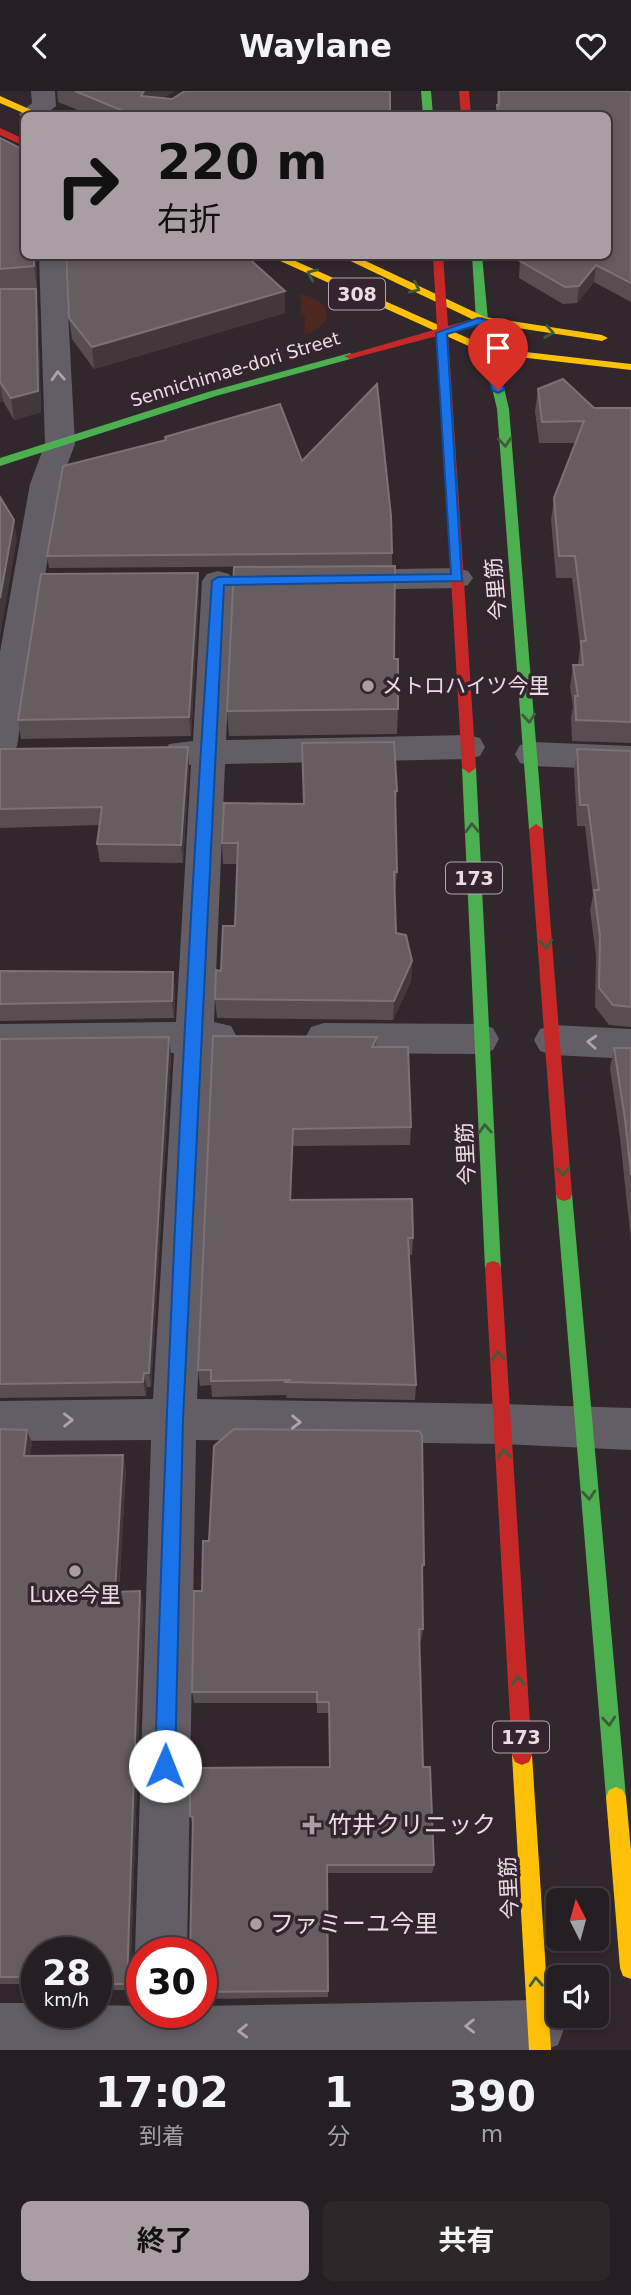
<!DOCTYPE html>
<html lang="ja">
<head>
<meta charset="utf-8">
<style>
  body { margin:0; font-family:"DejaVu Sans","Noto Sans JP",sans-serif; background:#2d272a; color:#f1f3f6; height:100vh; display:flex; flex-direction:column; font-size:26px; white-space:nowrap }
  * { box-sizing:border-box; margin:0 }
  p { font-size:23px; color:#a3a2a5 }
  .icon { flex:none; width:38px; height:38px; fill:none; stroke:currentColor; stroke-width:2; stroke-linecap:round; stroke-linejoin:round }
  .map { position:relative; height:1959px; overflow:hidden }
  .side { display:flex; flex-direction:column; background:#251e22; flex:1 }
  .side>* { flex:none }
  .banner { position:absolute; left:21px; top:21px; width:590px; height:147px; border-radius:10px; box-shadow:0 4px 10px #0003,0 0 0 2px #423c40; background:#a99ea4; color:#111; overflow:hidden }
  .needle { width:46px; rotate:354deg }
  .fabs { position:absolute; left:546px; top:1797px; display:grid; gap:14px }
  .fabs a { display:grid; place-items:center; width:63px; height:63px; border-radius:10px; background:#251e22; box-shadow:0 4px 10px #0003,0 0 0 2px #423c40; font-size:35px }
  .speed { position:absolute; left:21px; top:1846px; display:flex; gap:14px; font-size:35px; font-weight:700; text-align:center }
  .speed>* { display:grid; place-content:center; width:91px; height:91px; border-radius:50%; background:#251e22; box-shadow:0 4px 10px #0003,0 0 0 2px #423c40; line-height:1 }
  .speed small { font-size:18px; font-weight:400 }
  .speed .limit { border:10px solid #d22; background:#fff; color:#111 }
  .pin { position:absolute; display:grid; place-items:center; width:60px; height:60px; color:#fff; margin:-72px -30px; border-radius:50% 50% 50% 0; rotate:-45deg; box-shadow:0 0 7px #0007 }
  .pin .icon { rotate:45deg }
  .me { position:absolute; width:77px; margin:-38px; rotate:1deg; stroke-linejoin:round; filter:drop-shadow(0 0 5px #0008) }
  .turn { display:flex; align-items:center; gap:24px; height:147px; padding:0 21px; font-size:32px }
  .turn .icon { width:91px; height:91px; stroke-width:2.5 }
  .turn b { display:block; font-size:49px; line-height:60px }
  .eta { display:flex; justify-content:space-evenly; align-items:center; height:119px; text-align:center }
  .eta b { font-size:42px; font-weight:700; line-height:49px }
  .cta { display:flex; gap:14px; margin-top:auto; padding:14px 21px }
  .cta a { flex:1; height:80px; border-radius:10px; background:#a99ea4; color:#111; font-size:28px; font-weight:700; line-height:80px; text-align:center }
  .cta a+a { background:#2d272a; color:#f1f3f6 }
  header { display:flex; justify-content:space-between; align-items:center; height:91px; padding:0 21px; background:#251e22; font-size:32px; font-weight:700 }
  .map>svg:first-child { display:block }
  .green { fill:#4e281e }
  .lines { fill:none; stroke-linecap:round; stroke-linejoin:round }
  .street { fill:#635e65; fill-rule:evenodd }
  .fast { fill:#4caf50; fill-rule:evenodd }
  .slow { fill:#ffc107; fill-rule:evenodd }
  .jam { fill:#c62828; fill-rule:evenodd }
  .wall { fill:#564e51 }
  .shaded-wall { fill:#41383c }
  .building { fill:#665d61; stroke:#7a7275; stroke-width:2 }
  .oneway { stroke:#3e5c3c }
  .oneway2 { stroke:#ada4ab }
  .route { fill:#1a73e8; stroke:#114b97; stroke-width:2 }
  .poi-dot { fill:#a99ea4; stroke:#35242f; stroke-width:2.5 }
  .labels { text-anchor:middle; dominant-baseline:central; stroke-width:7; stroke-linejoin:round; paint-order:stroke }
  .far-street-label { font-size:18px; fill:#e9dee4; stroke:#35242f }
  .shield { fill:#35242f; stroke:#b3a6ae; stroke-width:2 }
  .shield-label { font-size:19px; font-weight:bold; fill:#e9dee4 }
  .street-label { font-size:21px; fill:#e9dee4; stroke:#35242f }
  .poi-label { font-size:21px; fill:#e9dee4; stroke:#35242f; text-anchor:start }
  .near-poi-label { font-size:24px; fill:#e9dee4; stroke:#35242f; text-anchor:start }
</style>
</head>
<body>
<header><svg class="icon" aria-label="back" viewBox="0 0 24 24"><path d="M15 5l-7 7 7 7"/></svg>Waylane<svg class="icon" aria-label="heart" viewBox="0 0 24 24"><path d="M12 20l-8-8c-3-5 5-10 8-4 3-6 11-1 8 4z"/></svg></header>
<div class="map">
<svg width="631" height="1959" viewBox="0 0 631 1959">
  <rect width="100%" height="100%" fill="#31282e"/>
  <!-- green -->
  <path class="green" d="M299 203C333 209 338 232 304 244L305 225 300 224 302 212Z"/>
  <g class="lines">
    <!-- street -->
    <g class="street">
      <polygon points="31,0 55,0 56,15 45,24 24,24 22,28 19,23 32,12"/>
      <polygon points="39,164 65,164 75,353 60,393 17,655 12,663 0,667 0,561 30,393 45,353"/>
      <polygon points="457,477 468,480 473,487 468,494 457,497 343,499 332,496 327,489 332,482 343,479"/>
      <polygon points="218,480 229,483 234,490 226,649 468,644 480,647 485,656 480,665 468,668 225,673 214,931 231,935 237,946 231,957 212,961 197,1308 502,1313 631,1317 631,1359 502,1353 196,1349 187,1862 142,1862 142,1878 135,1862 151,1349 0,1350 0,1310 153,1308 174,962 0,963 0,933 176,931 191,674 169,671 164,662 169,653 193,650 202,490 207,483"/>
      <polygon points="532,651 631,655 631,679 532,675 520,672 515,663 520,654"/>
      <polygon points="324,932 480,933 493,937 499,948 493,959 480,963 324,962 311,958 305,947 311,936"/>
      <polygon points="553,934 631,938 631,968 553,964 540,960 534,949 540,938"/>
      <polygon points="539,1909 558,1916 558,1925 561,1925 565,1935 558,1954 545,1959 0,1959 0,1912 37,1912 37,1922 96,1922 96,1914 142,1915 142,1922 201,1922 201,1915"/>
    </g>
    <!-- fast -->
    <g class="fast">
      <polygon points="421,0 431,0 433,24 423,24"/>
      <polygon points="472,164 482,164 488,229 509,318 543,738 536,743 529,738 497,318 476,229"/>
      <polygon points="350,262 356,265 354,267 216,305 0,375 0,367 208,301"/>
      <polygon points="469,672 476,677 501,1177 499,1182 493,1184 487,1182 485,1177 462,677"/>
      <polygon points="564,1096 570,1098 572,1103 626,1706 623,1713 616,1716 609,1713 606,1706 556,1103 558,1098"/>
    </g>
    <!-- slow -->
    <g class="slow">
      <polygon points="0,5 38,22 40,24 28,24 0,12"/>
      <polygon points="267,164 282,164 490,257 631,273 631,279 484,262"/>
      <polygon points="338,164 353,164 485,226 602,244 608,247 602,250 478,231"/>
      <polygon points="522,1654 529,1657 532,1664 551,1959 529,1959 512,1664 515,1657"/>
      <polygon points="616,1696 623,1699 626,1706 631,1760 631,1888 623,1885 620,1877 606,1706 609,1699"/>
    </g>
    <!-- jam -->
    <g class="jam">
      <polygon points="459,0 469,0 471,24 461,24"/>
      <polygon points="0,37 24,48 24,55 0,44"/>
      <polygon points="433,164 443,164 448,235 482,226 488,229 448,242 476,677 469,682 462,677 437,245 350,268 344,265 437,238"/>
      <polygon points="536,733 543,738 572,1103 570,1108 564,1110 558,1108 556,1103 529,738"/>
      <polygon points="493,1170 499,1172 501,1177 532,1664 529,1671 522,1674 515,1671 512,1664 485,1177 487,1172"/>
    </g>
  </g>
  <!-- wall -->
  <g class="wall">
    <polygon points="57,0 175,0 163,7 390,24 90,24 58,11"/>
    <polygon points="497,0 631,0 631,211 594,191 577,212 563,213 519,187 520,170 607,164 497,14"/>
    <polygon points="0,47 24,164 36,164 37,197 15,198 38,219 41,321 14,329 3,310 0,311"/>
    <polygon points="285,222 94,278 72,248 69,227"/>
    <polygon points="538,298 594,317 631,317 631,652 572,650 571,626 573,616 570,596 573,574 578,574 580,555 572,487 556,487 551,429 554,407 575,352 539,352 535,320"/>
    <polygon points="165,346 302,370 392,462 394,568 398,618 397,643 229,645 227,620 324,475 49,477 47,465 165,349"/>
    <polygon points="198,482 199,502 191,645 21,648 18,629"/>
    <polygon points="0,658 189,675 183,772 100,771 97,753 100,734 0,737"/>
    <polygon points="577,658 631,660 631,936 609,934 595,916 596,865 590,819 593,804 585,735 577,735 574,679"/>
    <polygon points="397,700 395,721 397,781 395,802 396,842 412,870 411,890 393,929 217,927 215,908 221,880 235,835 237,773 223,773 222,752 304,713"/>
    <polygon points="0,880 173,881 175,899 174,927 0,930"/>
    <polygon points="213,945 377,946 376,956 411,1036 410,1054 293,1055 291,1109 413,1147 412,1164 409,1164 416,1294 415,1309 287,1307 286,1304 212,1306 211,1294 200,1295 198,1279"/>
    <polygon points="169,946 171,964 151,1296 147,1296 146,1305 0,1307 0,948"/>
    <polygon points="614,957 631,957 631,1150 620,1047 610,977"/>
    <polygon points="0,1338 32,1352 30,1365 126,1378 119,1501 143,1512 130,1899 96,1899 96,1862 37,1862 37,1893 0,1893"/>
    <polygon points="424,1474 422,1486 423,1538 421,1550 419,1550 423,1676 434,1774 432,1782 327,1782 328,1906 201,1908 201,1862 193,1735 190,1725 330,1676 329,1622 317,1622 317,1612 194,1612 192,1601 202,1500"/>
  </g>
  <!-- shaded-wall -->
  <g class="shaded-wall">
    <polygon points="144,0 175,0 147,17 141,5"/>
    <polygon points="34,164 36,164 37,197 34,175"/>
    <polygon points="596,174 594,191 577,212 579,195"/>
    <polygon points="36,198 38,219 41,321 14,329 11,307"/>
    <polygon points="285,200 285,222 94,278 92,256"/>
    <polygon points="0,294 3,310 0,311"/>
    <polygon points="14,429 17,448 0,546 0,507"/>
    <polygon points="198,482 199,502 191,645 189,626"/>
    <polygon points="188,656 189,675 183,772 181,754"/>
    <polygon points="412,870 411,890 393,929 394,910"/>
    <polygon points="173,881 175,899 174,927 172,910"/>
    <polygon points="169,946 171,964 151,1296 149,1282"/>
    <polygon points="293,1038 293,1055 291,1126 290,1109"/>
    <polygon points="144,1282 147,1296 146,1305 143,1291"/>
    <polygon points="27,1339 32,1352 29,1379 24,1365"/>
    <polygon points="123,1364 126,1378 118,1513 115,1501"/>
    <polygon points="140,1500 143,1512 130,1899 127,1893"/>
  </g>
  <!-- building -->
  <g class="building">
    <polygon points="75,0 144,0 141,5 172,8 185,0 390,0 390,24 133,24"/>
    <polygon points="499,0 631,0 631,192 596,174 579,195 565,196 520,170 531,164 607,164 607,24 498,24 497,14 499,14"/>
    <polygon points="0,47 24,59 24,164 34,164 34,175 0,178"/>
    <polygon points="66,164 245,164 285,200 92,256 69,227"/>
    <polygon points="0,198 36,198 38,300 11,307 0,291"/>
    <polygon points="563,288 594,317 631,317 631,631 576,629 575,605 578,605 573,574 583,574 581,550 586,550 575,465 559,465 554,407 584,330 542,331 538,298"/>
    <polygon points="377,293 391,425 392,462 47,465 63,375 166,349 165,346 280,313 302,370"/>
    <polygon points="0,406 14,429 0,507"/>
    <polygon points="395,475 394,568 398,568 398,618 227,620 234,476"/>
    <polygon points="198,482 189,626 18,629 41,483"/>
    <polygon points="394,651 397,700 395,700 397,781 394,781 396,842 406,844 412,870 394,910 215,908 216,879 221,880 223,835 235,835 238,752 222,752 224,712 304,713 302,652"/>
    <polygon points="188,656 181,754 97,753 102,716 0,718 0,658"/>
    <polygon points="577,658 631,660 631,916 613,914 599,897 600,845 594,799 599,799 588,714 580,714"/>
    <polygon points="0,880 173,881 172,910 0,913"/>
    <polygon points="213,945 377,946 372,956 408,956 411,1036 293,1038 290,1109 412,1108 413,1147 408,1147 416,1294 286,1291 289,1289 211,1290 211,1279 198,1279"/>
    <polygon points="169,946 149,1282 144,1282 143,1291 0,1293 0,948"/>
    <polygon points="614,957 631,957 631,1084 625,1028"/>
    <polygon points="0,1338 27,1339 24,1365 123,1364 115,1501 140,1500 127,1893 96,1893 96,1862 37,1862 37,1886 0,1886"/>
    <polygon points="234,1338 419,1340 422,1344 424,1474 422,1474 423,1538 419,1538 423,1676 430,1676 434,1774 327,1774 328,1900 201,1901 201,1862 190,1862 193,1726 190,1725 190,1677 330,1676 329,1611 317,1611 317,1601 192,1601 194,1500 202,1500 203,1450 209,1450 214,1355"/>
  </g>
  <!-- one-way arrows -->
  <defs><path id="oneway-chevron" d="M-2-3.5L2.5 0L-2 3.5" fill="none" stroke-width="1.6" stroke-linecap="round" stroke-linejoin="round" transform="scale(1.75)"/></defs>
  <g class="oneway">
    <use href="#oneway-chevron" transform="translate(312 183) rotate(-156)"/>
    <use href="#oneway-chevron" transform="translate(415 197) rotate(25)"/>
    <use href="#oneway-chevron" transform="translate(549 241) rotate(9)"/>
    <use href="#oneway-chevron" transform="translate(505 351) rotate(85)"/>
    <use href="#oneway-chevron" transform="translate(529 627) rotate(85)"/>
    <use href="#oneway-chevron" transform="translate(472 737) rotate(-92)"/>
    <use href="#oneway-chevron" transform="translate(546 853) rotate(86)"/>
    <use href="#oneway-chevron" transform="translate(485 1038) rotate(-93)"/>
    <use href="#oneway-chevron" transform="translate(563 1080) rotate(86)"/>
    <use href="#oneway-chevron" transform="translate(498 1265) rotate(-93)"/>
    <use href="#oneway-chevron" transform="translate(504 1363) rotate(-94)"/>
    <use href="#oneway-chevron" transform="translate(589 1404) rotate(85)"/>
    <use href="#oneway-chevron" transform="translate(518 1590) rotate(-93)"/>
    <use href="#oneway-chevron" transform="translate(609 1630) rotate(85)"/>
    <use href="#oneway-chevron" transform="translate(536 1891) rotate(-93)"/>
  </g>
  <g class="oneway2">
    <use href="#oneway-chevron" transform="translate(58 285) rotate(-93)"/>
    <use href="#oneway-chevron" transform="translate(592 951) rotate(-177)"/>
    <use href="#oneway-chevron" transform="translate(68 1329) rotate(-1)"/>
    <use href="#oneway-chevron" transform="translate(296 1331) rotate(1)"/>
    <use href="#oneway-chevron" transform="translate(470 1935) rotate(179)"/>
    <use href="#oneway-chevron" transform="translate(243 1940) rotate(179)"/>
  </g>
  <!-- route -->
  <path class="route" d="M478 227 488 229 504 299 498 302 492 299 478 234 447 243 462 490 224 494 183 1328 175 1675 172 1682 165 1685 158 1682 155 1675C166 1280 185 885 212 490L218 486 451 483 436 242Z"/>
  <!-- markers -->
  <g class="poi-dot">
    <circle cx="368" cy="595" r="7"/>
    <circle cx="75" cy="1480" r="7"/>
    <path d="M308.5 1723.5h7v7h7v7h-7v7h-7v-7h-7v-7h7z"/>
    <circle cx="256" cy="1833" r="7"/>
  </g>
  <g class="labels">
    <!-- far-street labels -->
    <g class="far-street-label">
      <text transform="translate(235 278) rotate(-17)">Sennichimae-dori Street</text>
    </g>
    <!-- shield labels -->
    <g class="shield">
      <rect x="329" y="187.5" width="56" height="31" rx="5"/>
      <rect x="446" y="771.5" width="56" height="31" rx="5"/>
      <rect x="493" y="1630.5" width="56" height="31" rx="5"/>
    </g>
    <g class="shield-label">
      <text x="357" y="203">308</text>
      <text x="474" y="787">173</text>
      <text x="521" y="1646">173</text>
    </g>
    <!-- street labels -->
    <g class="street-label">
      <text transform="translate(496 498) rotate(-95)">今里筋</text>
      <text transform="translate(466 1063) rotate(-93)">今里筋</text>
      <text transform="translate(509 1797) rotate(-93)">今里筋</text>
    </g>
    <!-- poi labels -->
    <g class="poi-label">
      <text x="382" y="595">メトロハイツ今里</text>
      <text x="75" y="1504" text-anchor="middle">Luxe今里</text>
    </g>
    <!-- near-poi labels -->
    <g class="near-poi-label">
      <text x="328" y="1734">竹井クリニック</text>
      <text x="270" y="1833">ファミーユ今里</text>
    </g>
  </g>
</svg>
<div class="fabs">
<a><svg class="needle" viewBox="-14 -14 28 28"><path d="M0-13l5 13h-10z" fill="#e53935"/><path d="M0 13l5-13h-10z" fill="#a3a2a5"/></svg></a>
<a><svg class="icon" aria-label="sound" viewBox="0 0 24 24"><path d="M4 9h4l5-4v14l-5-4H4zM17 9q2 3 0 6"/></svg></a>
</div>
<div class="speed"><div>28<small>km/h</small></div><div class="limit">30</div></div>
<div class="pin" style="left:498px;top:299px;background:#d93025"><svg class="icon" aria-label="arrive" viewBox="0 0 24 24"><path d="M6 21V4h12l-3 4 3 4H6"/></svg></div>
<svg class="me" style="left:165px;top:1675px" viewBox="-20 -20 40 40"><circle r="19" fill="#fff"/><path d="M0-13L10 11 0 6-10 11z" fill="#1a73e8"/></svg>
<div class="banner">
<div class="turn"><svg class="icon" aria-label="right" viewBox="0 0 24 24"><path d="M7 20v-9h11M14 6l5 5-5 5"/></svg><div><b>220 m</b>右折</div></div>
</div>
</div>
<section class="side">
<div class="eta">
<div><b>17:02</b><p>到着</p></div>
<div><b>1</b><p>分</p></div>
<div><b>390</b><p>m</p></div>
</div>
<div class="cta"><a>終了</a><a>共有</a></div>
</section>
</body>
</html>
